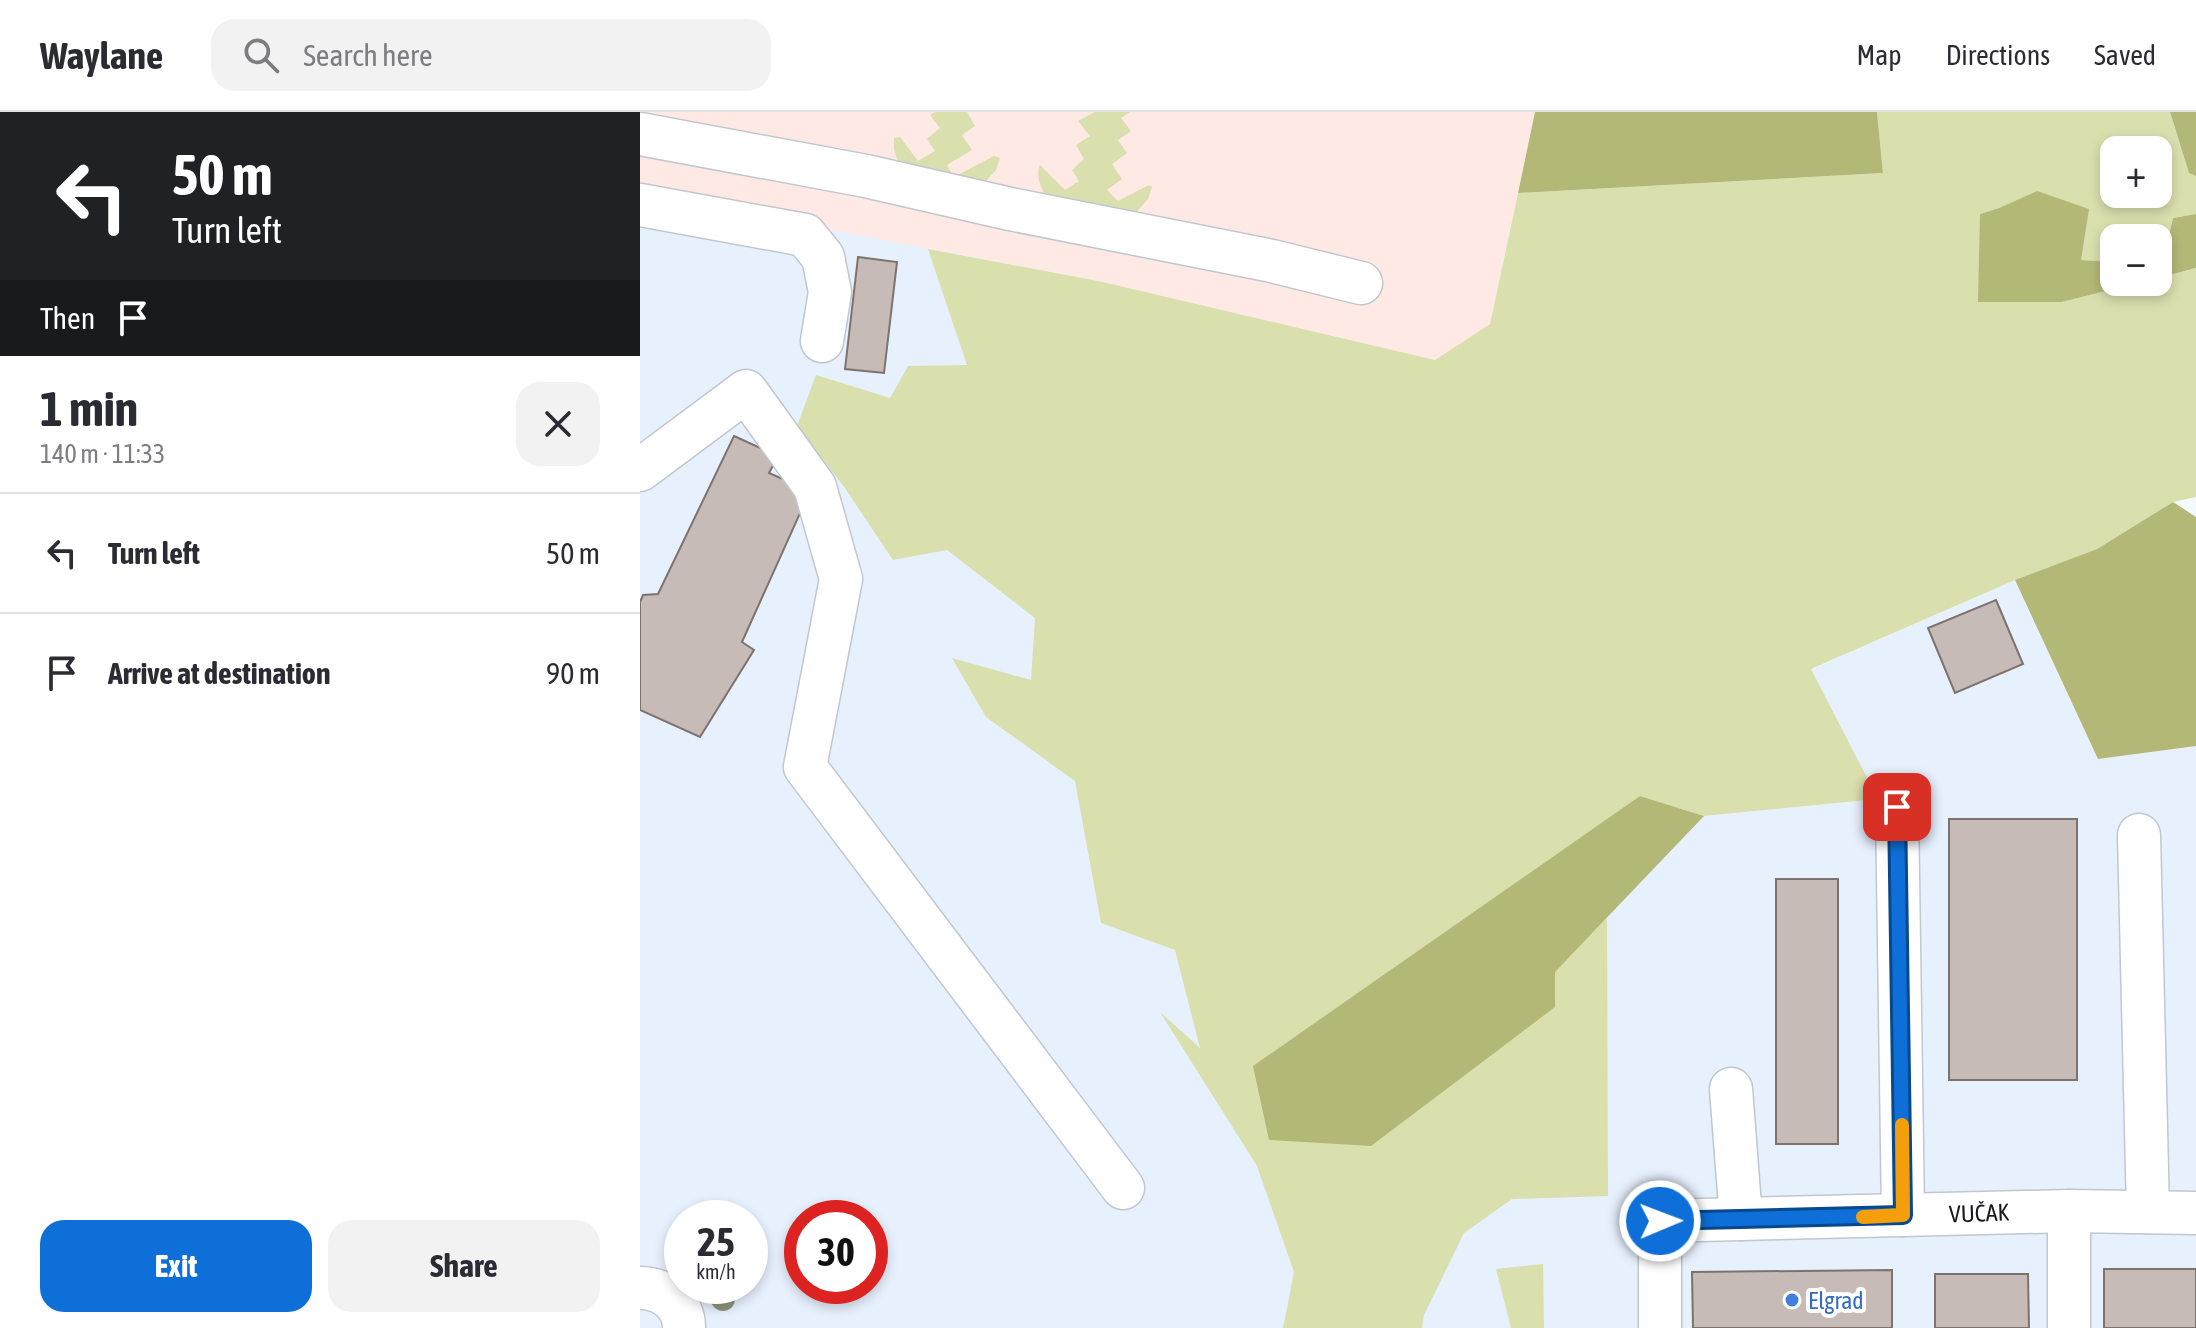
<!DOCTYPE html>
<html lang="en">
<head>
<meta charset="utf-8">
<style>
  body { margin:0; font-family:"Asap Condensed",sans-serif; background:#f2f2f3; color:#2b2b33; height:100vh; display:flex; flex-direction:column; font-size:30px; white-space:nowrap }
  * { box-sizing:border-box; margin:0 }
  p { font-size:26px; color:#7c7c81 }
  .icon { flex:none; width:44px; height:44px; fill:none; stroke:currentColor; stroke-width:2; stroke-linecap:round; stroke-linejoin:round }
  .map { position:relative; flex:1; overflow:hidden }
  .sheet { display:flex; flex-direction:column; background:#fff; width:640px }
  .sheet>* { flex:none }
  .top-card { background:#202124; color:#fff; overflow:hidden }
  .buttons { position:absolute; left:1460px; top:24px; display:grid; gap:16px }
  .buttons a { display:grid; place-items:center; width:72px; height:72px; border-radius:16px; background:#fff; box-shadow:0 4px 12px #0003; font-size:40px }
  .speed { position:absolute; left:24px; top:1088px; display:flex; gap:16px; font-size:40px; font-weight:700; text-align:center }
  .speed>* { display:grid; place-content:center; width:104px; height:104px; border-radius:50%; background:#fff; box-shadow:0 4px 12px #0003; line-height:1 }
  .speed small { font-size:20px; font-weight:400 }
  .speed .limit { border:12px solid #d22; background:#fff; color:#111 }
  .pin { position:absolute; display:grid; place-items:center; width:68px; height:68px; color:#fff; margin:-34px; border-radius:16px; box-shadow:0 4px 12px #0006 }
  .me { position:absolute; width:88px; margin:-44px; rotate:89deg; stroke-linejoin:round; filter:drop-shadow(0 0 6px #0008) }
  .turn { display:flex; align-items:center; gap:28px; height:168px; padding:0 40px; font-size:36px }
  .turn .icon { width:104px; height:104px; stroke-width:2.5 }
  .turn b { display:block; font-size:56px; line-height:68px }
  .then { display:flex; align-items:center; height:76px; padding:0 40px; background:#0003; gap:16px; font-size:30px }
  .round { display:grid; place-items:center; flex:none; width:84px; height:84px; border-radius:24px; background:#f2f2f3 }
  .overview { display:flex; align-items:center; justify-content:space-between; height:136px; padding:0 40px }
  h1 { font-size:48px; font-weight:700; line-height:60px }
  .action { display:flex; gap:16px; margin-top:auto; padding:16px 40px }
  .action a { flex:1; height:92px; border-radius:24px; background:#0d6fd7; color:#fff; font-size:32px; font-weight:700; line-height:92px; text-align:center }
  .action a+a { background:#f2f2f3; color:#2b2b33 }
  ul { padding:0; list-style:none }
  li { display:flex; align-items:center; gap:24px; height:120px; padding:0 40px; border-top:2px solid #e1e1e2 }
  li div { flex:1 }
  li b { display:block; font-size:30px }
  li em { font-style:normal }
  header { display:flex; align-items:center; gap:48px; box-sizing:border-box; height:112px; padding:0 40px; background:#fff; border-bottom:2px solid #e1e1e2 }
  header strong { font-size:38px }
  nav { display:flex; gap:44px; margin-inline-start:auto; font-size:28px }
  .search { width:560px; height:72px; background:#f2f2f3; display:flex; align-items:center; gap:20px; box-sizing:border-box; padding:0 28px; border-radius:24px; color:#7c7c81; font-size:30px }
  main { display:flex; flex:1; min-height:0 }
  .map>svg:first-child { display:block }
  .built { fill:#e7f0fd; fill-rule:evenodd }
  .industrial { fill:#fee9e4 }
  .green { fill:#dadfae; fill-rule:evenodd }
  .forest { fill:#b3b877 }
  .building { fill:#c6bbb6; stroke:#7c726e; stroke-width:2 }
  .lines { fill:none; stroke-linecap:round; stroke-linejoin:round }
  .minor-casing { stroke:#c0c7cf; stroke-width:45 }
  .minor { stroke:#fff; stroke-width:42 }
  .tree { fill:#91957c }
  .route-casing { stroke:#08488c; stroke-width:20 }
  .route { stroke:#0d6fd7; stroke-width:14 }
  .slow { stroke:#f59e0b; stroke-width:14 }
  .shop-dot { fill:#3f7fe0; stroke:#fff; stroke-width:3 }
  .labels { text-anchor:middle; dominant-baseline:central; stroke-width:8; stroke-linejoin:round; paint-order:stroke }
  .street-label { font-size:24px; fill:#181a1d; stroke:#fff }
  .shop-label { font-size:24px; fill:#366cbe; stroke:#fff; text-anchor:start }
</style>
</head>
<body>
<header>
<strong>Waylane</strong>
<div class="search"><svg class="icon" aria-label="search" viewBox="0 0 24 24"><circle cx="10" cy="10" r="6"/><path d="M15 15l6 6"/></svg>Search here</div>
<nav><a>Map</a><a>Directions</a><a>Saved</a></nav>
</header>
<main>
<section class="sheet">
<div class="top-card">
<div class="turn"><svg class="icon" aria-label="left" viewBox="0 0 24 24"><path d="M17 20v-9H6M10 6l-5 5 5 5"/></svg><div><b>50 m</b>Turn left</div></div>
<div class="then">Then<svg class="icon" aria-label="arrive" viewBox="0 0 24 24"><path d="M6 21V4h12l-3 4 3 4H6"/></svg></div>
</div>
<div class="overview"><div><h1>1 min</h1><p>140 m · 11:33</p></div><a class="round"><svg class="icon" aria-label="close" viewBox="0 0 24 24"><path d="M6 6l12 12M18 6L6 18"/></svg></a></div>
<ul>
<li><svg class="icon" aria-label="left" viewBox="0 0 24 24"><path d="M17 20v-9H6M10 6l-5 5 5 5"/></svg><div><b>Turn left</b></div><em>50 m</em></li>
<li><svg class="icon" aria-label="arrive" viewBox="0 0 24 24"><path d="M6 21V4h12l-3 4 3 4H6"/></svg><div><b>Arrive at destination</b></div><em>90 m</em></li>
</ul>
<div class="action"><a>Exit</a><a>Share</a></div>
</section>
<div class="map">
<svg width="1556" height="1216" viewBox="0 0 1556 1216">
  <rect width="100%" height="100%" fill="#f4f9fe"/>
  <!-- built -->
  <path class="built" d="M0 81 463 170 914 860 1064 704 1237 687 1170 558 1375 468 1458 647 1556 634V1216H0ZM42 1106H110V1174H42ZM162 1106H230V1174H162Z"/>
  <!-- industrial -->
  <polygon class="industrial" points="0,0 895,0 850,212 795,248 463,170 0,81"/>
  <!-- green -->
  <g class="green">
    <polygon points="295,0 327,0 335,14 322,23 332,38 307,53 314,65 354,44 360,46 356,58 342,73 259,53 254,37 254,26 260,25 278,49 295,39 287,27 300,16 290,3"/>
    <path d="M455 0H490L481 6 491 19 478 28 487 41 472 52 482 67 467 78 478 89 509 73 512 75 508 87 494 103 409 89C402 79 395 64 400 53L425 78 439 69 432 58 444 47 436 33 450 24 438 9Z"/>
    <path d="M1237 0H1530L1549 61 1556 64V102L1533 106 1521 153H1518V126H1474V150L1440 148 1397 79 1359 96 1340 102 1422 190 1501 170H1518V166L1556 156V385L1533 390 1457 437 1375 468 1171 557 1238 687 1064 704 1000 684 914 860 967 806 968 1084 872 1087 824 1121 784 1203 782 1216H643L654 1160 617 1054 520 900 560 936 535 838 461 811 435 669 346 605 312 546 391 568 395 506 307 438 253 448 205 376 157 314 176 263 250 286 268 254 327 253 288 137 463 170 795 248 850 212 878 81 1243 61ZM1474 38H1518V82H1474Z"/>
    <polygon points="903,1152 904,1216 871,1216 856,1157"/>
  </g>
  <!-- forest -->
  <g class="forest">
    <polygon points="895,0 1237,0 1243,61 878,81"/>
    <polygon points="1530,0 1556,0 1556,64 1549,61"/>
    <polygon points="1397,79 1449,97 1441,148 1474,150 1474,170 1501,170 1422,190 1338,190 1340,102 1359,96"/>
    <polygon points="1556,102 1556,156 1518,166 1518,153 1522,152 1533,106"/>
    <polygon points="1533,390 1556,405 1556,634 1458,647 1375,468 1457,437"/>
    <polygon points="1000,684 1064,704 915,860 915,895 731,1034 629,1028 613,954"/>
  </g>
  <!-- building -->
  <g class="building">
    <polygon points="218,145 257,150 244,261 205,257"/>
    <polygon points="94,324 138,344 129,361 170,379 102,530 114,538 60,625 0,598 0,490 3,483 18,482"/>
    <polygon points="1356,488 1383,552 1315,581 1288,516"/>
    <rect x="1309" y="707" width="128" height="261"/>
    <rect x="1136" y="767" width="62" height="265"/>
    <rect x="1464" y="1157" width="92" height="59"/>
    <polygon points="1252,1158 1252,1216 1053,1216 1052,1160"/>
    <polygon points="1295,1162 1388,1162 1389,1216 1295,1216"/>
  </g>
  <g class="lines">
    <defs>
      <g id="minor">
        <polyline points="0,22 226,64 370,97 632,149 721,171"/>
        <polyline points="0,93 165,123 183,145 190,180 182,229"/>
        <polyline points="0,358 106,279 175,375 201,467 165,655 483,1076"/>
        <polyline points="1257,695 1263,1103"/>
        <polyline points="1499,723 1508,1100"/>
        <polyline points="1091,977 1101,1107"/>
        <polyline points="1429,1099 1429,1216"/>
        <path d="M0 1176C23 1176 44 1191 44 1216"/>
        <polyline points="1020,1216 1020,1109 1429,1099 1556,1101"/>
      </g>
    </defs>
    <!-- minor casing -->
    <use href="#minor" class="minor-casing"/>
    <!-- minor -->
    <use href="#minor" class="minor"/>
  </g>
  <!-- trees -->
  <circle class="tree" cx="83" cy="1187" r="12"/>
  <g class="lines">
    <defs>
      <polyline id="route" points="1020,1109 1263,1103 1257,695"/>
    </defs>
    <!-- route casing -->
    <use href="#route" class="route-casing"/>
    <!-- route -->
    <use href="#route" class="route"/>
    <!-- slow -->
    <polyline class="slow" points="1223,1105 1263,1103 1262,1013"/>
  </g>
  <!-- markers -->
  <circle class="shop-dot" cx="1152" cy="1188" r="8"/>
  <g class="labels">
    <!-- street labels -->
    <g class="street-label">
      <text transform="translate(1339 1101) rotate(-2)">VUČAK</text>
    </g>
    <!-- shop labels -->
    <g class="shop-label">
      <text x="1168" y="1188">Elgrad</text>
    </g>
  </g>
</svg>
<div class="buttons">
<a>+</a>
<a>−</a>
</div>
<div class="speed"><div>25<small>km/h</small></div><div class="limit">30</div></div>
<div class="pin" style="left:1257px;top:695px;background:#d93025"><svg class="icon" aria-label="arrive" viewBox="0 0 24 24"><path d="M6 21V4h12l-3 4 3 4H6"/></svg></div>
<svg class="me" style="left:1020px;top:1109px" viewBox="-20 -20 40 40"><circle r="17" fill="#0d6fd7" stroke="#fff" stroke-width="3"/><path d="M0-11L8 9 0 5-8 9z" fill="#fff"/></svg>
</div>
</main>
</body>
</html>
